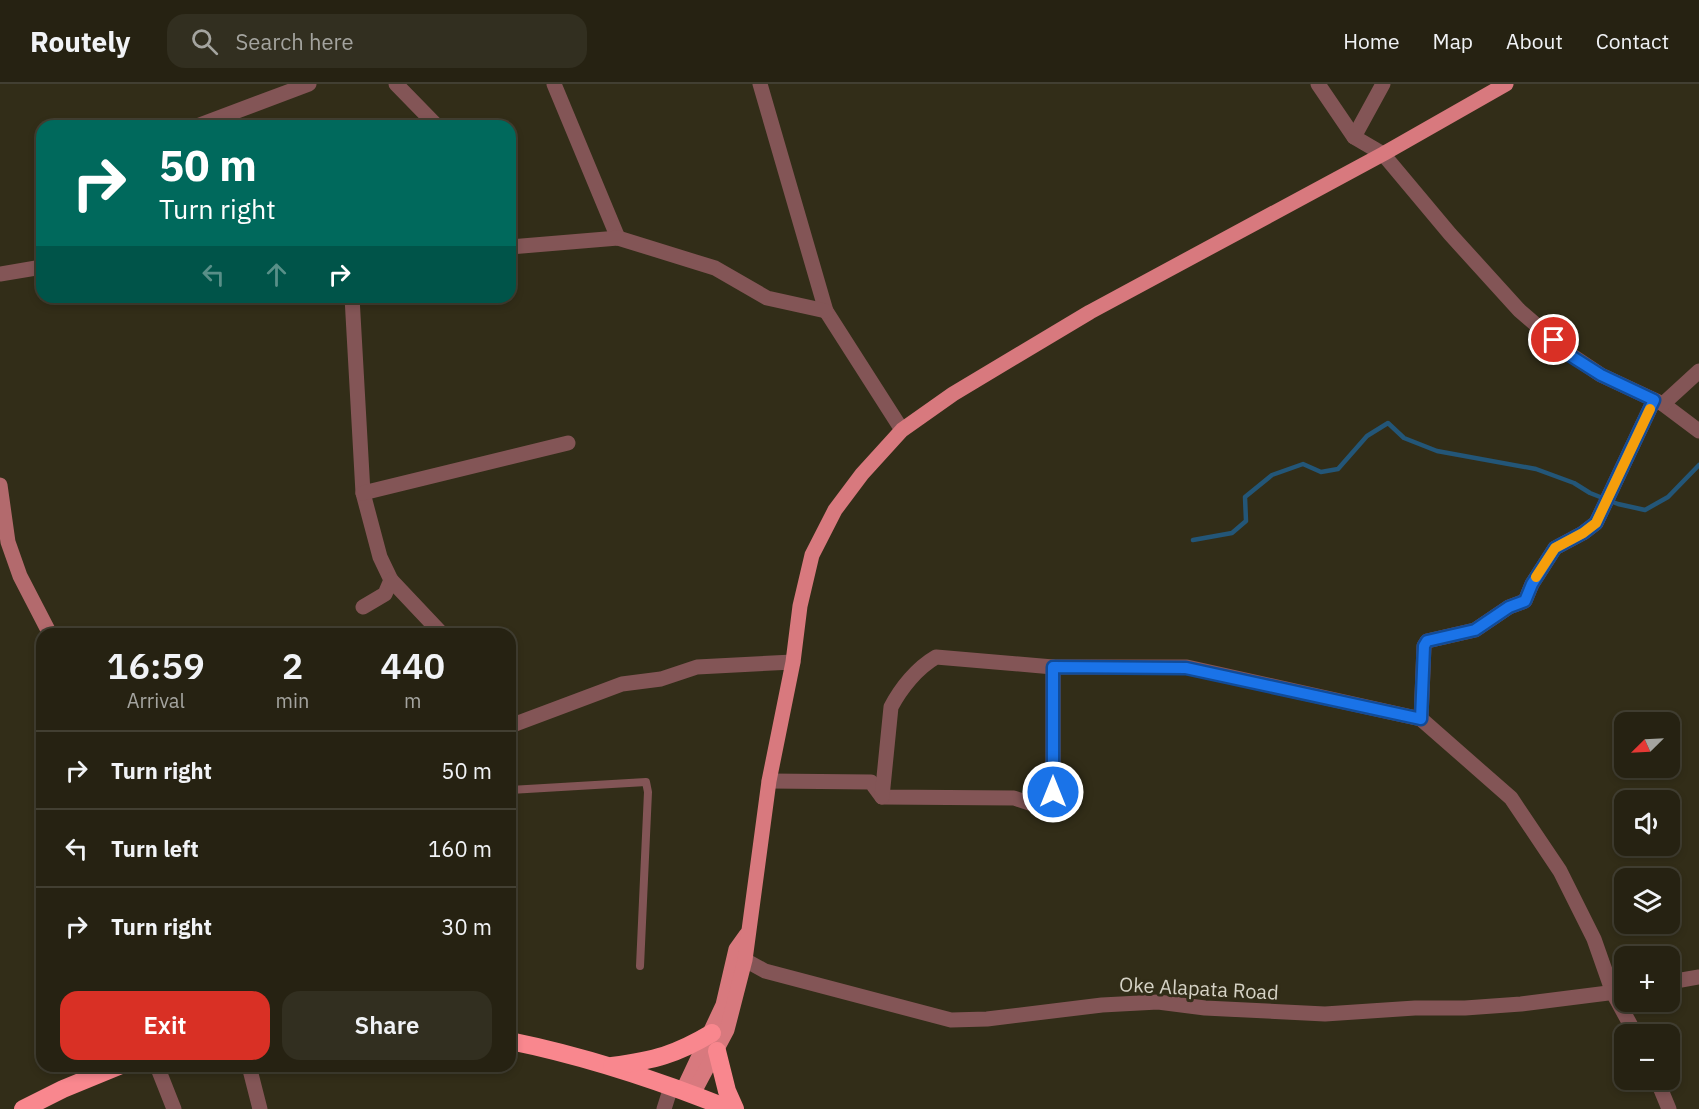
<!DOCTYPE html>
<html lang="en">
<head>
<meta charset="utf-8">
<style>
  body { margin:0; font-family:"IBM Plex Sans",sans-serif; background:#322f20; color:#f1f3f6; height:100vh; display:flex; flex-direction:column; font-size:22px; white-space:nowrap }
  * { box-sizing:border-box; margin:0 }
  p { font-size:20px; color:#a4a49f }
  .icon { flex:none; width:33px; height:33px; fill:none; stroke:currentColor; stroke-width:2; stroke-linecap:round; stroke-linejoin:round }
  .map { position:relative; flex:1; overflow:hidden }
  .drawer { position:absolute; left:36px; top:544px; width:480px; height:444px; display:flex; flex-direction:column; background:#262212; border-radius:18px; box-shadow:0 3px 9px #0003,0 0 0 2px #423f32 }
  .drawer>* { flex:none }
  .top-card { position:absolute; left:36px; top:36px; width:480px; height:183px; border-radius:18px; box-shadow:0 3px 9px #0003,0 0 0 2px #423f32; background:#00695c; color:#fff; overflow:hidden }
  .needle { width:39px; rotate:246deg }
  .fabs { position:absolute; left:1614px; top:628px; display:grid; gap:12px }
  .fabs a { display:grid; place-items:center; width:66px; height:66px; border-radius:12px; background:#262212; box-shadow:0 3px 9px #0003,0 0 0 2px #423f32; font-size:30px }
  .pin { position:absolute; display:grid; place-items:center; width:51px; height:51px; color:#fff; margin:-26px; border:3px solid #fff; border-radius:50%; box-shadow:0 2px 6px #0007 }
  .me { position:absolute; width:66px; margin:-33px; rotate:0deg; stroke-linejoin:round; filter:drop-shadow(0 0 4px #0008) }
  .turn { display:flex; align-items:center; gap:21px; height:126px; padding:0 24px; font-size:27px }
  .turn .icon { width:78px; height:78px; stroke-width:2.5 }
  .turn b { display:block; font-size:42px; line-height:51px }
  .lanes { display:flex; align-items:center; height:57px; padding:0 24px; background:#0003; justify-content:center; gap:30px; direction:ltr }
  .lanes .off { opacity:.35 }
  .eta { display:flex; justify-content:space-evenly; align-items:center; height:102px; text-align:center }
  .eta b { font-size:36px; font-weight:600; line-height:42px }
  .button { display:flex; gap:12px; margin-top:auto; padding:12px 24px }
  .button a { flex:1; height:69px; border-radius:18px; background:#d93025; color:#fff; font-size:24px; font-weight:600; line-height:69px; text-align:center }
  .button a+a { background:#322f20; color:#f1f3f6 }
  ul { padding:0; list-style:none }
  li { display:flex; align-items:center; gap:18px; height:78px; padding:0 24px; border-top:2px solid #423f32 }
  li div { flex:1 }
  li b { display:block; font-size:22px }
  li em { font-style:normal }
  header { display:flex; align-items:center; gap:36px; box-sizing:border-box; height:84px; padding:0 30px; background:#262212; border-bottom:2px solid #423f32 }
  header strong { font-size:28px }
  nav { display:flex; gap:33px; margin-inline-start:auto; font-size:21px }
  .search { width:420px; height:54px; background:#322f20; display:flex; align-items:center; gap:15px; box-sizing:border-box; padding:0 21px; border-radius:18px; color:#a4a49f; font-size:22px }
  .map>svg:first-child { display:block }
  .lines { fill:none; stroke-linecap:round; stroke-linejoin:round }
  .stream { stroke:#235678; stroke-width:4.5 }
  .lane { stroke:#835556; stroke-width:8 }
  .street { stroke:#835556; stroke-width:15 }
  .secondary { stroke:#b36a6d; stroke-width:15 }
  .primary { stroke:#d8797e; stroke-width:15 }
  .highway { stroke:#f9878e; stroke-width:18 }
  .route-casing { stroke:#114b97; stroke-width:15 }
  .route { stroke:#1a73e8; stroke-width:10 }
  .slow { stroke:#f59e0b; stroke-width:10 }
  .labels { text-anchor:middle; dominant-baseline:central; stroke-width:6; stroke-linejoin:round; paint-order:stroke }
  .street-label { font-size:20px; fill:#d5d2c5; stroke:#322d18 }
</style>
</head>
<body>
<header>
<strong>Routely</strong>
<div class="search"><svg class="icon" aria-label="search" viewBox="0 0 24 24"><circle cx="10" cy="10" r="6"/><path d="M15 15l6 6"/></svg>Search here</div>
<nav><a>Home</a><a>Map</a><a>About</a><a>Contact</a></nav>
</header>
<div class="map">
<svg width="1699" height="1025" viewBox="0 0 1699 1025">
  <rect width="100%" height="100%" fill="#322d18"/>
  <g class="lines">
    <!-- stream -->
    <polyline class="stream" points="1193,456 1232,449 1246,437 1245,413 1272,391 1303,380 1321,388 1338,385 1367,352 1388,339 1404,354 1437,367 1536,385 1574,399 1590,409 1618,420 1645,426 1668,413 1699,381"/>
    <!-- lane -->
    <polyline class="lane" points="510,706 646,698 648,708 640,882"/>
    <!-- street -->
    <g class="street">
      <polyline points="396,0 437,42"/>
      <polyline points="554,0 618,154"/>
      <polyline points="760,0 826,227 902,346"/>
      <polyline points="1318,0 1354,53 1383,70 1450,150 1519,226 1571,271 1601,291 1663,320 1699,347"/>
      <polyline points="197,42 309,0"/>
      <polyline points="1354,53 1383,0"/>
      <polyline points="510,163 618,154 715,184 767,214 826,227"/>
      <polyline points="0,190 42,183"/>
      <polyline points="352,213 363,409 380,473 391,496 385,510 363,523"/>
      <polyline points="1663,320 1699,287"/>
      <polyline points="363,409 568,359"/>
      <polyline points="391,496 442,550"/>
      <polyline points="1421,635 1424,562 1427,557 1475,546 1509,523 1525,517 1532,500 1555,464 1583,449 1596,439 1654,316"/>
      <polyline points="510,642 622,600 661,595 697,583 793,578"/>
      <polyline points="769,697 871,698 882,713 1014,714 1032,720 1053,708 1053,583 1187,583 1421,635 1511,714 1560,787 1594,855 1613,909 1636,951"/>
      <path d="M882 713 891 623C901 604 917 584 936 573L1053 583"/>
      <polyline points="738,867 745,876 765,887 951,936 987,935 1102,921 1158,918 1205,924 1325,930 1415,924 1465,924 1521,920 1624,907"/>
      <polyline points="1670,898 1699,893"/>
      <polyline points="157,982 174,1025"/>
      <polyline points="249,982 260,1025"/>
      <polyline points="1657,996 1669,1025"/>
      <polyline points="664,1025 671,1003"/>
    </g>
    <!-- secondary -->
    <polyline class="secondary" points="0,401 8,458 20,492 50,550"/>
    <!-- primary -->
    <g class="primary">
      <polyline points="683,1006 723,921 736,865 746,851"/>
      <polyline points="693,1010 727,946 745,876 769,697 793,578 800,522 812,471 835,426 862,390 902,346 953,310 1090,228 1383,70 1506,0"/>
    </g>
    <!-- highway -->
    <g class="highway">
      <path d="M510 957C584 972 660 997 730 1025"/>
      <polyline points="717,967 727,1007 735,1025"/>
      <path d="M612 982C655 976 675 971 712 949"/>
      <polyline points="23,1025 63,1005 119,982"/>
    </g>
  </g>
  <g class="lines">
    <defs>
      <polyline id="route" points="1053,708 1053,583 1186,584 1421,635 1424,562 1427,557 1475,546 1509,523 1525,517 1532,500 1555,464 1583,449 1596,439 1654,316 1601,291 1571,272 1554,256"/>
    </defs>
    <!-- route casing -->
    <use href="#route" class="route-casing"/>
    <!-- route -->
    <use href="#route" class="route"/>
    <!-- slow -->
    <polyline class="slow" points="1536,493 1555,464 1583,449 1596,439 1650,325"/>
  </g>
  <g class="labels">
    <!-- street labels -->
    <g class="street-label">
      <text transform="translate(1199 904) rotate(3)">Oke Alapata Road</text>
    </g>
  </g>
</svg>
<div class="fabs">
<a><svg class="needle" viewBox="-14 -14 28 28"><path d="M0-13l5 13h-10z" fill="#e53935"/><path d="M0 13l5-13h-10z" fill="#a4a49f"/></svg></a>
<a><svg class="icon" aria-label="sound" viewBox="0 0 24 24"><path d="M4 9h4l5-4v14l-5-4H4zM17 9q2 3 0 6"/></svg></a>
<a><svg class="icon" aria-label="layers" viewBox="0 0 24 24"><path d="M12 4l9 5-9 5-9-5zM3 14l9 5 9-5"/></svg></a>
<a>+</a>
<a>−</a>
</div>
<div class="pin" style="left:1554px;top:256px;background:#d93025"><svg class="icon" aria-label="arrive" viewBox="0 0 24 24"><path d="M6 21V4h12l-3 4 3 4H6"/></svg></div>
<svg class="me" style="left:1053px;top:708px" viewBox="-20 -20 40 40"><circle r="17" fill="#1a73e8" stroke="#fff" stroke-width="3"/><path d="M0-11L8 9 0 5-8 9z" fill="#fff"/></svg>
<div class="top-card">
<div class="turn"><svg class="icon" aria-label="right" viewBox="0 0 24 24"><path d="M7 20v-9h11M14 6l5 5-5 5"/></svg><div><b>50 m</b>Turn right</div></div>
<div class="lanes"><svg class="icon off" aria-label="left" viewBox="0 0 24 24"><path d="M17 20v-9H6M10 6l-5 5 5 5"/></svg><svg class="icon off" aria-label="ahead" viewBox="0 0 24 24"><path d="M12 20V5M6 11l6-6 6 6"/></svg><svg class="icon" aria-label="right" viewBox="0 0 24 24"><path d="M7 20v-9h11M14 6l5 5-5 5"/></svg></div>
</div>
<section class="drawer">
<div class="eta">
<div><b>16:59</b><p>Arrival</p></div>
<div><b>2</b><p>min</p></div>
<div><b>440</b><p>m</p></div>
</div>
<ul>
<li><svg class="icon" aria-label="right" viewBox="0 0 24 24"><path d="M7 20v-9h11M14 6l5 5-5 5"/></svg><div><b>Turn right</b></div><em>50 m</em></li>
<li><svg class="icon" aria-label="left" viewBox="0 0 24 24"><path d="M17 20v-9H6M10 6l-5 5 5 5"/></svg><div><b>Turn left</b></div><em>160 m</em></li>
<li><svg class="icon" aria-label="right" viewBox="0 0 24 24"><path d="M7 20v-9h11M14 6l5 5-5 5"/></svg><div><b>Turn right</b></div><em>30 m</em></li>
</ul>
<div class="button"><a>Exit</a><a>Share</a></div>
</section>
</div>
</body>
</html>
